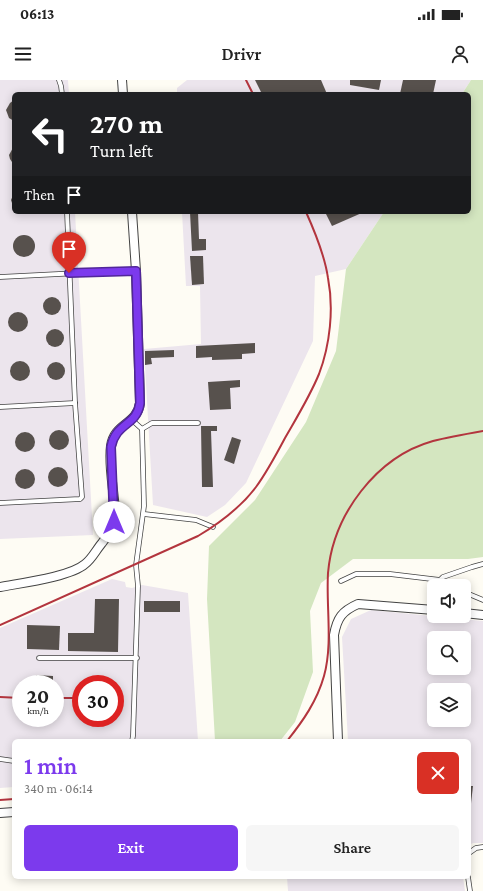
<!DOCTYPE html>
<html lang="en">
<head>
<meta charset="utf-8">
<style>
  body { margin:0; font-family:"Crimson Pro",serif; background:#f6f6f6; color:#222; height:100vh; display:flex; flex-direction:column; font-size:15px; white-space:nowrap }
  * { box-sizing:border-box; margin:0 }
  p { font-size:13px; color:#767676 }
  .icon { flex:none; width:22px; height:22px; fill:none; stroke:currentColor; stroke-width:2; stroke-linecap:round; stroke-linejoin:round }
  .map { position:relative; flex:1; overflow:hidden }
  .drawer { position:absolute; left:12px; top:659px; width:459px; height:140px; display:flex; flex-direction:column; background:#fff; border-radius:6px; box-shadow:0 2px 10px #0003 }
  .drawer>* { flex:none }
  .banner { position:absolute; left:12px; top:12px; width:459px; height:122px; border-radius:6px; box-shadow:0 2px 10px #0003; background:#202124; color:#fff; overflow:hidden }
  .buttons { position:absolute; left:427px; top:499px; display:grid; gap:8px }
  .buttons a { display:grid; place-items:center; width:44px; height:44px; border-radius:6px; background:#fff; box-shadow:0 2px 10px #0003; font-size:20px }
  .speed { position:absolute; left:12px; top:595px; display:flex; gap:8px; font-size:20px; font-weight:700; text-align:center }
  .speed>* { display:grid; place-content:center; width:52px; height:52px; border-radius:50%; background:#fff; box-shadow:0 2px 10px #0003; line-height:1 }
  .speed small { font-size:10px; font-weight:400 }
  .speed .limit { border:6px solid #d22; background:#fff; color:#111 }
  .pin { position:absolute; display:grid; place-items:center; width:34px; height:34px; color:#fff; margin:-41px -17px; border-radius:50% 50% 50% 0; rotate:-45deg; box-shadow:0 0 4px #0007 }
  .pin .icon { rotate:45deg }
  .me { position:absolute; width:44px; margin:-22px; rotate:0deg; stroke-linejoin:round; filter:drop-shadow(0 0 3px #0008) }
  .turn { display:flex; align-items:center; gap:14px; height:84px; padding:0 12px; font-size:18px }
  .turn .icon { width:52px; height:52px; stroke-width:2.5 }
  .turn b { display:block; font-size:28px; line-height:34px }
  .then { display:flex; align-items:center; height:38px; padding:0 12px; background:#0003; gap:8px; font-size:15px }
  .round { display:grid; place-items:center; flex:none; width:42px; height:42px; border-radius:6px; background:#f6f6f6 }
  .head { display:flex; align-items:center; justify-content:space-between; height:68px; padding:0 12px }
  h1 { font-size:24px; font-weight:600; line-height:30px; color:#7c3aed }
  .cta { display:flex; gap:8px; margin-top:auto; padding:8px 12px }
  .cta a { flex:1; height:46px; border-radius:6px; background:#7c3aed; color:#fff; font-size:16px; font-weight:600; line-height:46px; text-align:center }
  .cta a+a { background:#f6f6f6; color:#222 }
  .status { display:flex; justify-content:space-between; align-items:center; height:28px; padding:0 20px; background:#fff; direction:ltr }
  .status svg { height:11px; fill:currentColor }
  header { display:flex; justify-content:space-between; align-items:center; height:52px; padding:0 12px; background:#fff; font-size:18px; font-weight:600 }
  .map>svg:first-child { display:block }
  .industrial { fill:#ece5ed; fill-rule:evenodd }
  .green { fill:#d4e6c0 }
  .building { fill:#57514d }
  .lines { fill:none; stroke-linecap:round; stroke-linejoin:round }
  .service-casing { stroke:#434343; stroke-width:5.5 }
  .minor-casing { stroke:#434343; stroke-width:10 }
  .service { stroke:#fff; stroke-width:4 }
  .minor { stroke:#fff; stroke-width:8 }
  .rail { stroke:#b3353e; stroke-width:2 }
  .route-casing { stroke:#51269a; stroke-width:10 }
  .route { stroke:#7c3aed; stroke-width:7 }
</style>
</head>
<body>
<div class="status"><b>06:13</b><svg viewBox="0 0 49 12"><path d="M0 12V9h3v3zM5 12V6h3v6zM10 12V3h3v9zM15 12V0h3v12zM26 1h20v11H26zM47 4h2v5h-2z"/></svg></div>
<header><svg class="icon" aria-label="menu" viewBox="0 0 24 24"><path d="M4 6h16M4 12h16M4 18h16"/></svg>Drivr<svg class="icon" aria-label="person" viewBox="0 0 24 24"><circle cx="12" cy="8" r="4"/><path d="M4 21q1-7 8-7t8 7"/></svg></header>
<div class="map">
<svg width="483" height="811" viewBox="0 0 483 811">
  <rect width="100%" height="100%" fill="#fefcf4"/>
  <!-- industrial -->
  <g class="industrial">
    <polygon points="0,0 68,0 69,14 14,14 14,132 75,132 93,455 0,459"/>
    <polygon points="187,0 471,0 462,14 177,14 177,8"/>
    <polygon points="182,132 384,132 346,189 315,196 313,261 246,403 225,425 207,437 153,425 144,269 201,264 200,206 186,206"/>
    <path d="M112 499 125 502 126 507 132 508 142 505 188 513 198 661H14V707L0 708V548ZM21 604H55V638H21ZM81 604H115V638H81Z"/>
    <path d="M371 530 483 541V763H473L469 765V661H348L342 557 351 539ZM434 558H464V588H434ZM434 610H464V640H434Z"/>
    <polygon points="287,797 463,797 465,811 288,811"/>
  </g>
  <!-- green -->
  <polygon class="green" points="471,0 483,0 483,477 468,479 353,479 321,503 310,531 313,592 295,642 280,661 215,661 207,519 209,466 255,420 306,342 336,271 346,189 384,132 469,132 469,14 462,14"/>
  <!-- building -->
  <g class="building">
    <polygon points="255,0 321,0 327,14 262,14"/>
    <polygon points="350,0 381,0 379,10 350,5"/>
    <polygon points="403,0 436,0 433,14 400,14"/>
    <polygon points="14,20 14,41 9,38 6,30 10,23"/>
    <polygon points="14,66 14,85 10,79 9,75"/>
    <polygon points="14,113 14,129 11,120"/>
    <polygon points="190,132 198,132 199,159 206,159 206,170 192,171"/>
    <polygon points="325,132 364,132 332,146"/>
    <circle cx="24" cy="166" r="11"/>
    <polygon points="190,176 203,176 204,204 192,205"/>
    <circle cx="52" cy="226" r="9"/>
    <circle cx="18" cy="242" r="10"/>
    <circle cx="55" cy="258" r="9"/>
    <polygon points="255,263 255,273 242,274 242,279 212,280 212,277 196,278 196,266"/>
    <polygon points="174,270 174,277 151,278 152,284 145,285 145,271"/>
    <circle cx="20" cy="291" r="10"/>
    <circle cx="56" cy="291" r="9"/>
    <polygon points="240,300 240,307 230,308 231,329 210,330 208,302"/>
    <polygon points="201,346 217,346 217,351 211,351 213,407 202,407"/>
    <circle cx="59" cy="360" r="10"/>
    <circle cx="25" cy="362" r="10"/>
    <polygon points="232,357 241,360 234,384 224,380"/>
    <circle cx="58" cy="397" r="10"/>
    <circle cx="25" cy="399" r="10"/>
    <polygon points="95,519 119,519 118,572 68,571 68,553 94,553"/>
    <rect x="144" y="521" width="36" height="11"/>
    <polygon points="27,545 60,546 59,570 27,569"/>
    <polygon points="36,595 53,596 53,604 35,604"/>
    <polygon points="469,706 473,706 470,732 469,732"/>
  </g>
  <g class="lines">
    <defs>
      <g id="service">
        <polyline points="59,0 61,6 62,14"/>
        <polyline points="0,197 79,193 136,191"/>
        <polyline points="0,327 75,323"/>
        <polyline points="142,349 152,343 198,343"/>
        <polyline points="0,423 80,419 82,417 75,323 67,132"/>
        <polyline points="144,434 196,440 213,447"/>
        <polyline points="440,500 443,497 472,487 483,484"/>
        <polyline points="341,501 356,494 390,494 440,500 450,506"/>
        <polyline points="464,512 483,520"/>
        <polyline points="39,578 137,578"/>
        <polyline points="132,661 133,656 138,506 136,485 144,426 142,349 132,340"/>
        <polyline points="0,679 14,681"/>
        <polyline points="469,773 476,768 483,767"/>
        <polyline points="468,797 470,811"/>
      </g>
      <g id="minor">
        <polyline points="122,0 123,14"/>
        <path d="M0 507C21 503 70 497 85 484 92 479 96 470 102 463 108 455 114 447 115 436 115 414 108 387 111 366 114 343 137 345 140 323L136 191 132 132"/>
        <polyline points="464,533 483,535"/>
        <path d="M338 661 334 555C337 538 342 531 358 524L434 530"/>
        <polyline points="0,733 14,732"/>
      </g>
    </defs>
    <!-- service casing -->
    <use href="#service" class="service-casing"/>
    <!-- minor casing -->
    <use href="#minor" class="minor-casing"/>
    <!-- service -->
    <use href="#service" class="service"/>
    <!-- minor -->
    <use href="#minor" class="minor"/>
    <!-- rail -->
    <g class="rail">
      <polyline points="246,0 253,14"/>
      <path d="M0 545 198 456C220 443 240 428 256 407 267 392 276 375 285 358 297 337 310 316 319 294 330 265 334 229 328 198 325 177 315 152 306 132"/>
      <polyline points="0,617 21,618"/>
      <polyline points="55,618 81,618"/>
      <path d="M287 661C303 641 317 621 324 596 333 564 326 526 328 493 333 435 376 377 433 361 449 357 466 354 483 351"/>
      <polyline points="0,720 14,719"/>
    </g>
  </g>
  <g class="lines">
    <defs>
      <path id="route" d="M69 193 136 191 140 323C137 346 116 342 111 367L114 442"/>
    </defs>
    <!-- route casing -->
    <use href="#route" class="route-casing"/>
    <!-- route -->
    <use href="#route" class="route"/>
  </g>
</svg>
<div class="buttons">
<a><svg class="icon" aria-label="sound" viewBox="0 0 24 24"><path d="M4 9h4l5-4v14l-5-4H4zM17 9q2 3 0 6"/></svg></a>
<a><svg class="icon" aria-label="search" viewBox="0 0 24 24"><circle cx="10" cy="10" r="6"/><path d="M15 15l6 6"/></svg></a>
<a><svg class="icon" aria-label="layers" viewBox="0 0 24 24"><path d="M12 4l9 5-9 5-9-5zM3 14l9 5 9-5"/></svg></a>
</div>
<div class="speed"><div>20<small>km/h</small></div><div class="limit">30</div></div>
<div class="pin" style="left:69px;top:193px;background:#d93025"><svg class="icon" aria-label="arrive" viewBox="0 0 24 24"><path d="M6 21V4h12l-3 4 3 4H6"/></svg></div>
<svg class="me" style="left:114px;top:442px" viewBox="-20 -20 40 40"><circle r="19" fill="#fff"/><path d="M0-13L10 11 0 6-10 11z" fill="#7c3aed"/></svg>
<div class="banner">
<div class="turn"><svg class="icon" aria-label="left" viewBox="0 0 24 24"><path d="M17 20v-9H6M10 6l-5 5 5 5"/></svg><div><b>270 m</b>Turn left</div></div>
<div class="then">Then<svg class="icon" aria-label="arrive" viewBox="0 0 24 24"><path d="M6 21V4h12l-3 4 3 4H6"/></svg></div>
</div>
<section class="drawer">
<div class="head"><div><h1>1 min</h1><p>340 m · 06:14</p></div><a class="round" style="background:#d93025;color:#fff"><svg class="icon" aria-label="close" viewBox="0 0 24 24"><path d="M6 6l12 12M18 6L6 18"/></svg></a></div>
<div class="cta"><a>Exit</a><a>Share</a></div>
</section>
</div>
</body>
</html>
